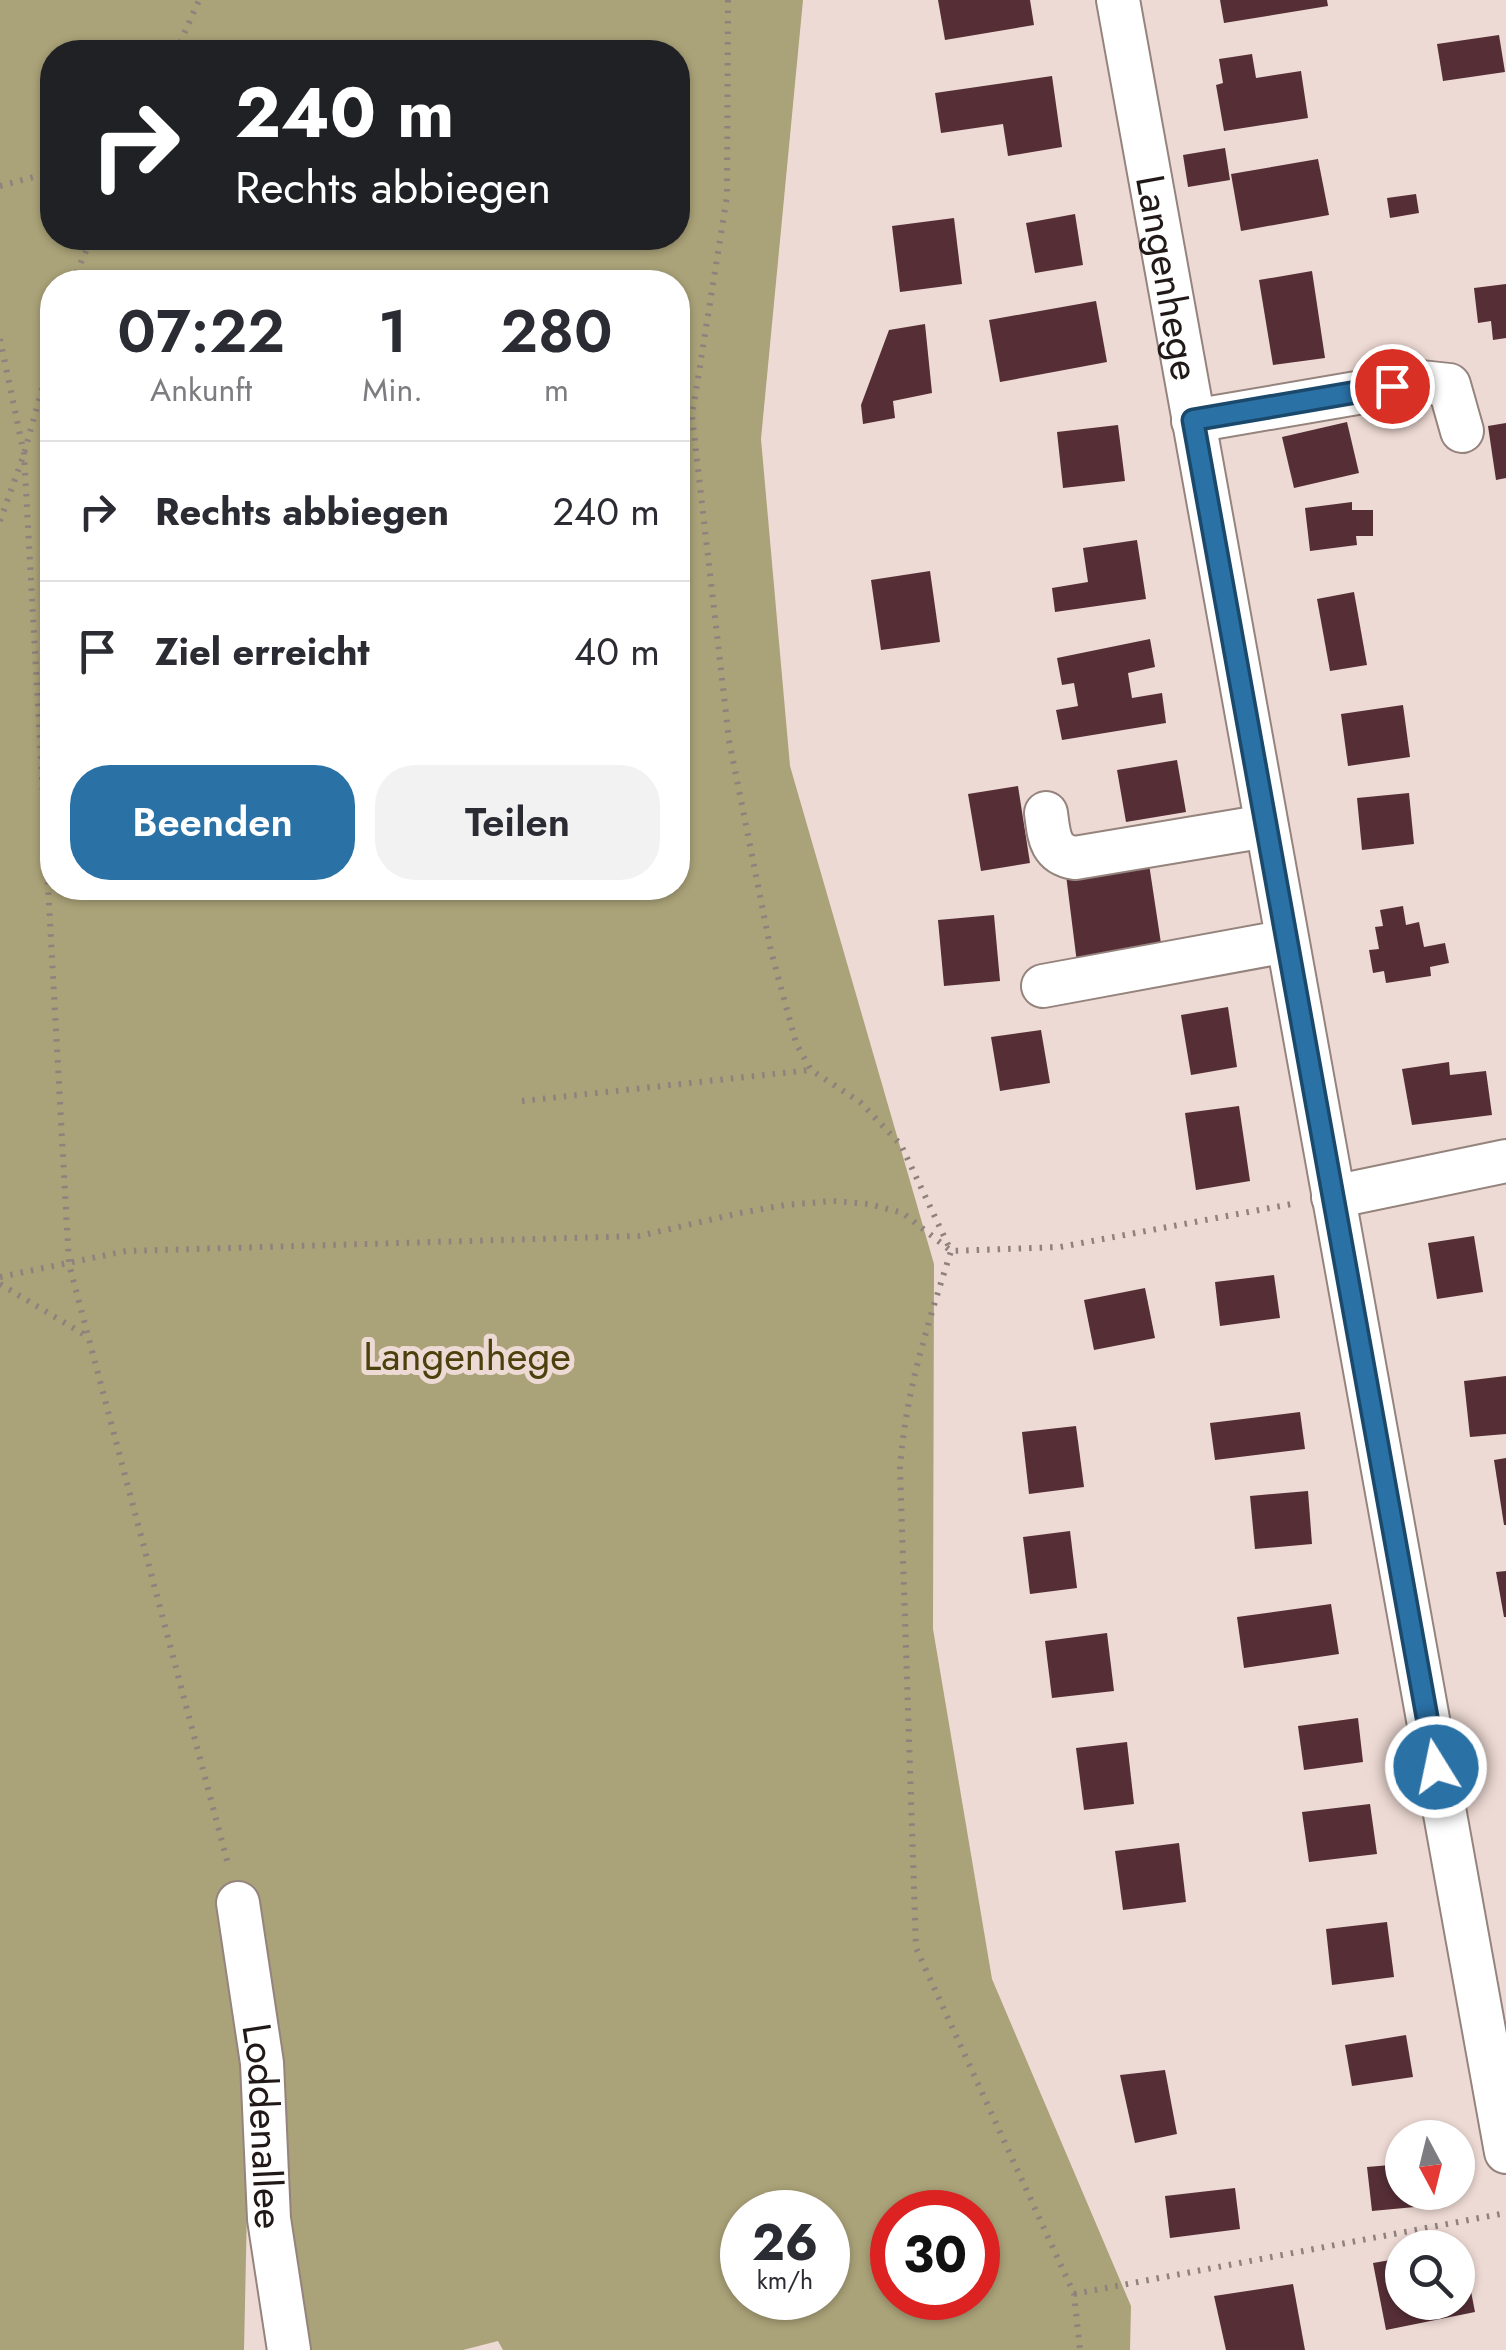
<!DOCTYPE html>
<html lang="de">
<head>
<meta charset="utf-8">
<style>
  body { margin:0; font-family:Jost,sans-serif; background:#f2f2f3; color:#2b2b33; height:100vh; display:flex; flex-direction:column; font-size:38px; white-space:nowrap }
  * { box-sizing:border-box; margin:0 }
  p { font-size:32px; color:#7c7c81 }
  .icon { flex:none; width:55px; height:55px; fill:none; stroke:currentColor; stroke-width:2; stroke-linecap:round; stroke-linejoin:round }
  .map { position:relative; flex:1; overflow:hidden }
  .sheet { position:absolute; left:40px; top:270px; width:650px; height:630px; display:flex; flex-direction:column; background:#fff; border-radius:40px; box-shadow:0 2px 8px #0004 }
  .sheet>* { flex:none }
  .top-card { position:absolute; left:40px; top:40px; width:650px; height:210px; border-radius:40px; box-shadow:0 2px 8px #0004; background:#202124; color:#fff; overflow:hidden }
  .needle { width:65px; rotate:173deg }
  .tools { position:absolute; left:1385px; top:2120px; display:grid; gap:20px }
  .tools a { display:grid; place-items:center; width:90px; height:90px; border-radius:50%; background:#fff; box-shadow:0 2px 8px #0004; font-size:50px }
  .speed { position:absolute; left:720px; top:2190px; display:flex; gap:20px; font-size:50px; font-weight:700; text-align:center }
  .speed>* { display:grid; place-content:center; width:130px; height:130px; border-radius:50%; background:#fff; box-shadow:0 2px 8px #0004; line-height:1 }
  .speed small { font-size:25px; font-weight:400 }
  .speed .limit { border:15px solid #d22; background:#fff; color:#111 }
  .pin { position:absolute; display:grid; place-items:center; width:85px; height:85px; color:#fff; margin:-42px; border:5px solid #fff; border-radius:50%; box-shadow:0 2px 10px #0007 }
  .me { position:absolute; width:110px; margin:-55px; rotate:350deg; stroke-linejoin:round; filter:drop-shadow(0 0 8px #0008) }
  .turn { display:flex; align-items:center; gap:35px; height:210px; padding:0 30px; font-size:45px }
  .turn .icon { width:130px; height:130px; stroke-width:2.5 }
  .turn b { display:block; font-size:70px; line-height:85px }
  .eta { display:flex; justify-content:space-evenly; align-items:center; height:170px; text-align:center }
  .eta b { font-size:60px; font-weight:600; line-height:70px }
  .action { display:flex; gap:20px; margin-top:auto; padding:20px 30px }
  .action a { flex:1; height:115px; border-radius:40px; background:#2a71a6; color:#fff; font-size:40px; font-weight:600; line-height:115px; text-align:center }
  .action a+a { background:#f2f2f3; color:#2b2b33 }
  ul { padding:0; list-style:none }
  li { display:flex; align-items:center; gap:30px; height:140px; padding:0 30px; border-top:2px solid #e1e1e2 }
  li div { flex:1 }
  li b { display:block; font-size:38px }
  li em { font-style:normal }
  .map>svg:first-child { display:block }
  .forest { fill:#aaa278; fill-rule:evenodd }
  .building { fill:#552e36 }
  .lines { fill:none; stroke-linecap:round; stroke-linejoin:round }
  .minor-casing { stroke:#95837d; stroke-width:46 }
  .path { stroke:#8f817d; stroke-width:6; stroke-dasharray:2.5 8; stroke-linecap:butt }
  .minor { stroke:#fff; stroke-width:42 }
  .route-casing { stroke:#1b496c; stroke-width:25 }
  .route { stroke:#2a71a6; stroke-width:18 }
  .labels { text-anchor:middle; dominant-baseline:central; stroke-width:10; stroke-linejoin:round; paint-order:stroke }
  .street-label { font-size:40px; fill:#201917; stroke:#eedad4 }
  .park-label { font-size:40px; fill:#4b410c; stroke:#eedad4 }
</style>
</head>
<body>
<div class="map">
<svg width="1506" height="2350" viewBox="0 0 1506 2350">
  <rect width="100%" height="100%" fill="#eedad4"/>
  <!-- forest -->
  <path class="forest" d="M0 0H803L761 439 790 766 934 1264 933 1629 992 1979 1131 2306 1130 2350H503L498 2341 463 2350H300L250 2068 244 2350H0ZM52 52H678V238H52ZM52 282H678V888H52ZM742 2212H828V2298H742ZM892 2212H978V2298H892Z"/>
  <!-- building -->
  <g class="building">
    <polygon points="938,0 1030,0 1034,25 945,40"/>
    <polygon points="1220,0 1327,0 1328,6 1224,23"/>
    <polygon points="1499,35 1505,72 1443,81 1437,44"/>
    <polygon points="1252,54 1256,78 1301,71 1308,118 1224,131 1216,85 1223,83 1219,59"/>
    <polygon points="1052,76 1062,147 1008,156 1003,124 941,133 935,93"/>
    <polygon points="1225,148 1230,180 1188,187 1183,155"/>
    <polygon points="1318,159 1329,215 1241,231 1231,174"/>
    <polygon points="1416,194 1419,213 1390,218 1387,198"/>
    <polygon points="1075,214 1083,265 1035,273 1026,223"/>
    <polygon points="954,218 962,284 900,292 892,226"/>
    <polygon points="1312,271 1325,358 1273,365 1259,280"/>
    <polygon points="1506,284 1506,338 1493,340 1491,321 1478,323 1474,288"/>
    <polygon points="1096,301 1107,362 1000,382 989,320"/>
    <polygon points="925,324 932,393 893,401 895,418 863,424 861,405 889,330"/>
    <polygon points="1347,422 1359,473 1294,488 1282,437"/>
    <polygon points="1506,423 1506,478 1496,480 1488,426"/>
    <polygon points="1118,425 1125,481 1063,488 1057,432"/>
    <polygon points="1352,502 1352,510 1373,510 1373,536 1356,536 1357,545 1310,551 1305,508"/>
    <polygon points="1137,540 1146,599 1055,612 1052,588 1088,582 1083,548"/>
    <polygon points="930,571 940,642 881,650 871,580"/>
    <polygon points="1354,592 1367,665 1330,671 1317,599"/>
    <polygon points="1150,639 1155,667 1128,673 1132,698 1162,693 1166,723 1062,740 1056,710 1078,706 1074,683 1062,685 1057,658"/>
    <polygon points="1403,705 1410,757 1348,766 1341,714"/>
    <polygon points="1177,760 1186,812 1126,822 1117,770"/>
    <polygon points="1018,786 1030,863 981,871 968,794"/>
    <polygon points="1409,793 1414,844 1362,850 1357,798"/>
    <polygon points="1149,864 1162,950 1077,963 1066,875"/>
    <polygon points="1403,906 1406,925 1419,922 1424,947 1445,943 1449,963 1430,967 1431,976 1386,983 1384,971 1373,973 1369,950 1379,949 1375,927 1383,926 1380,910"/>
    <polygon points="994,915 1000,981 944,986 938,920"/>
    <polygon points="1228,1007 1237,1067 1191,1075 1181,1015"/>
    <polygon points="1041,1030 1050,1083 1000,1091 991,1037"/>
    <polygon points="1449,1062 1450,1075 1486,1071 1492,1115 1412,1125 1402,1069"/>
    <polygon points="1239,1106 1250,1181 1196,1190 1185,1113"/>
    <polygon points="1474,1236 1483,1292 1437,1299 1428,1243"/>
    <polygon points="1274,1275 1280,1318 1220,1326 1215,1282"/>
    <polygon points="1145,1288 1155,1338 1094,1350 1084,1300"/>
    <polygon points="1506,1376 1506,1434 1470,1437 1464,1381"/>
    <polygon points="1300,1412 1305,1449 1215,1460 1210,1423"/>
    <polygon points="1076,1426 1084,1487 1029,1494 1022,1432"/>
    <polygon points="1506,1458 1506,1525 1504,1525 1494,1460"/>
    <polygon points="1308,1491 1312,1544 1255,1549 1250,1496"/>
    <polygon points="1070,1531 1077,1588 1030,1594 1023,1537"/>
    <polygon points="1506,1571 1506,1617 1504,1617 1496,1572"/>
    <polygon points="1331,1604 1339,1654 1244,1668 1237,1617"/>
    <polygon points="1107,1633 1114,1691 1052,1698 1045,1641"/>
    <polygon points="1358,1718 1363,1762 1304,1770 1298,1726"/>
    <polygon points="1127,1742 1134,1804 1084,1810 1076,1748"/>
    <polygon points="1370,1804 1377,1854 1309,1862 1302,1812"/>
    <polygon points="1179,1843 1186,1902 1123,1910 1115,1851"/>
    <polygon points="1387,1922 1394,1977 1332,1985 1326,1929"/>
    <polygon points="1406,2035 1413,2077 1352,2086 1345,2045"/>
    <polygon points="1165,2070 1177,2134 1135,2143 1120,2075"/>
    <polygon points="1402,2164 1402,2192 1445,2192 1447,2204 1372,2211 1367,2167"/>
    <polygon points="1235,2188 1240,2229 1170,2238 1165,2196"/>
    <polygon points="1462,2245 1475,2312 1386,2330 1373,2263 1402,2258 1402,2302 1458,2302 1458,2246"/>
    <polygon points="1293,2284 1305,2350 1226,2350 1214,2296"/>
  </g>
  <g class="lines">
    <defs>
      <g id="minor">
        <path id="s1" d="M1118 0 1506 2152"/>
        <polyline points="1193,421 1421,382 1449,385 1462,431"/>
        <path d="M1046 813C1049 835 1049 854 1075 858L1266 826"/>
        <polyline points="1043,986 1287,941"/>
        <polyline points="1333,1197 1506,1161"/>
        <path id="s2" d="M238 1903 262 2063 269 2219 289 2350"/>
      </g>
    </defs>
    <!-- minor casing -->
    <use href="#minor" class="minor-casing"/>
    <!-- path -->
    <g class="path">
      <path d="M728 0 727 196 692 416 729 740 771 951 796 1043 811 1070 860 1102 901 1145 951 1251C928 1324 905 1393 900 1469L916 1948 1074 2294 1080 2350"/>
      <polyline points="176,52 199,0"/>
      <polyline points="0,186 52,172"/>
      <polyline points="72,282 92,238"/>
      <polyline points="0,339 24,454 69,1264 229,1868"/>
      <polyline points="0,521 24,454 52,353"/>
      <polyline points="522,1101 811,1070"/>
      <polyline points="0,1277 126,1251 639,1236 740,1213 785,1205 833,1201 869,1204 903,1213 951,1251 1060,1247 1297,1203"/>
      <polyline points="0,1284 85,1335"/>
      <polyline points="1074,2294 1506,2213"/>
    </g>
    <!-- minor -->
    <use href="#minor" class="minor"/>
  </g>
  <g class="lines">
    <defs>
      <polyline id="route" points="1392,386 1193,420 1436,1767"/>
    </defs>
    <!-- route casing -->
    <use href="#route" class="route-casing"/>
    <!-- route -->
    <use href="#route" class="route"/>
  </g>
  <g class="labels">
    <!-- street labels -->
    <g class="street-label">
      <text stroke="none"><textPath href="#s1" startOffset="282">Langenhege</textPath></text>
      <text stroke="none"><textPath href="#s2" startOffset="225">Loddenallee</textPath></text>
    </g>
    <!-- park labels -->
    <g class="park-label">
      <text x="467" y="1356">Langenhege</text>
    </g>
  </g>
</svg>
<div class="tools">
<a><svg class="needle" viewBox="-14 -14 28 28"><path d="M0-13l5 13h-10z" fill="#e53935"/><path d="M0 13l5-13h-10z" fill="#7c7c81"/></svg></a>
<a><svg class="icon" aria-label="search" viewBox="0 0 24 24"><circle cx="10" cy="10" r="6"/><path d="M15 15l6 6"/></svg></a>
</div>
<div class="speed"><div>26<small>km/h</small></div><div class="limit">30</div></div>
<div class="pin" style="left:1392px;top:386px;background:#d93025"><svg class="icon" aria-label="arrive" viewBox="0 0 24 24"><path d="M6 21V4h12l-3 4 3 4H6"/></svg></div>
<svg class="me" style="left:1436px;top:1767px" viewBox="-20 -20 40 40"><circle r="17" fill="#2a71a6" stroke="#fff" stroke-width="3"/><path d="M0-11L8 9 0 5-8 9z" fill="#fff"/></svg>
<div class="top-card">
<div class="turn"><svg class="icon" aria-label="right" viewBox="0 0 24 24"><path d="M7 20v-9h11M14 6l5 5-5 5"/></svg><div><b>240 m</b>Rechts abbiegen</div></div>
</div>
<section class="sheet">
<div class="eta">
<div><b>07:22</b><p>Ankunft</p></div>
<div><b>1</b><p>Min.</p></div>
<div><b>280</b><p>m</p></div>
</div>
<ul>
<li><svg class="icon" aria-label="right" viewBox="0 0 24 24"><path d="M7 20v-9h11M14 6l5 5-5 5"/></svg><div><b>Rechts abbiegen</b></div><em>240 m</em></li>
<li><svg class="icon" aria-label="arrive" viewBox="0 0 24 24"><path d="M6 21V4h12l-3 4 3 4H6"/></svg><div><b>Ziel erreicht</b></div><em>40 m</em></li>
</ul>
<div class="action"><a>Beenden</a><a>Teilen</a></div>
</section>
</div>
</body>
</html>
